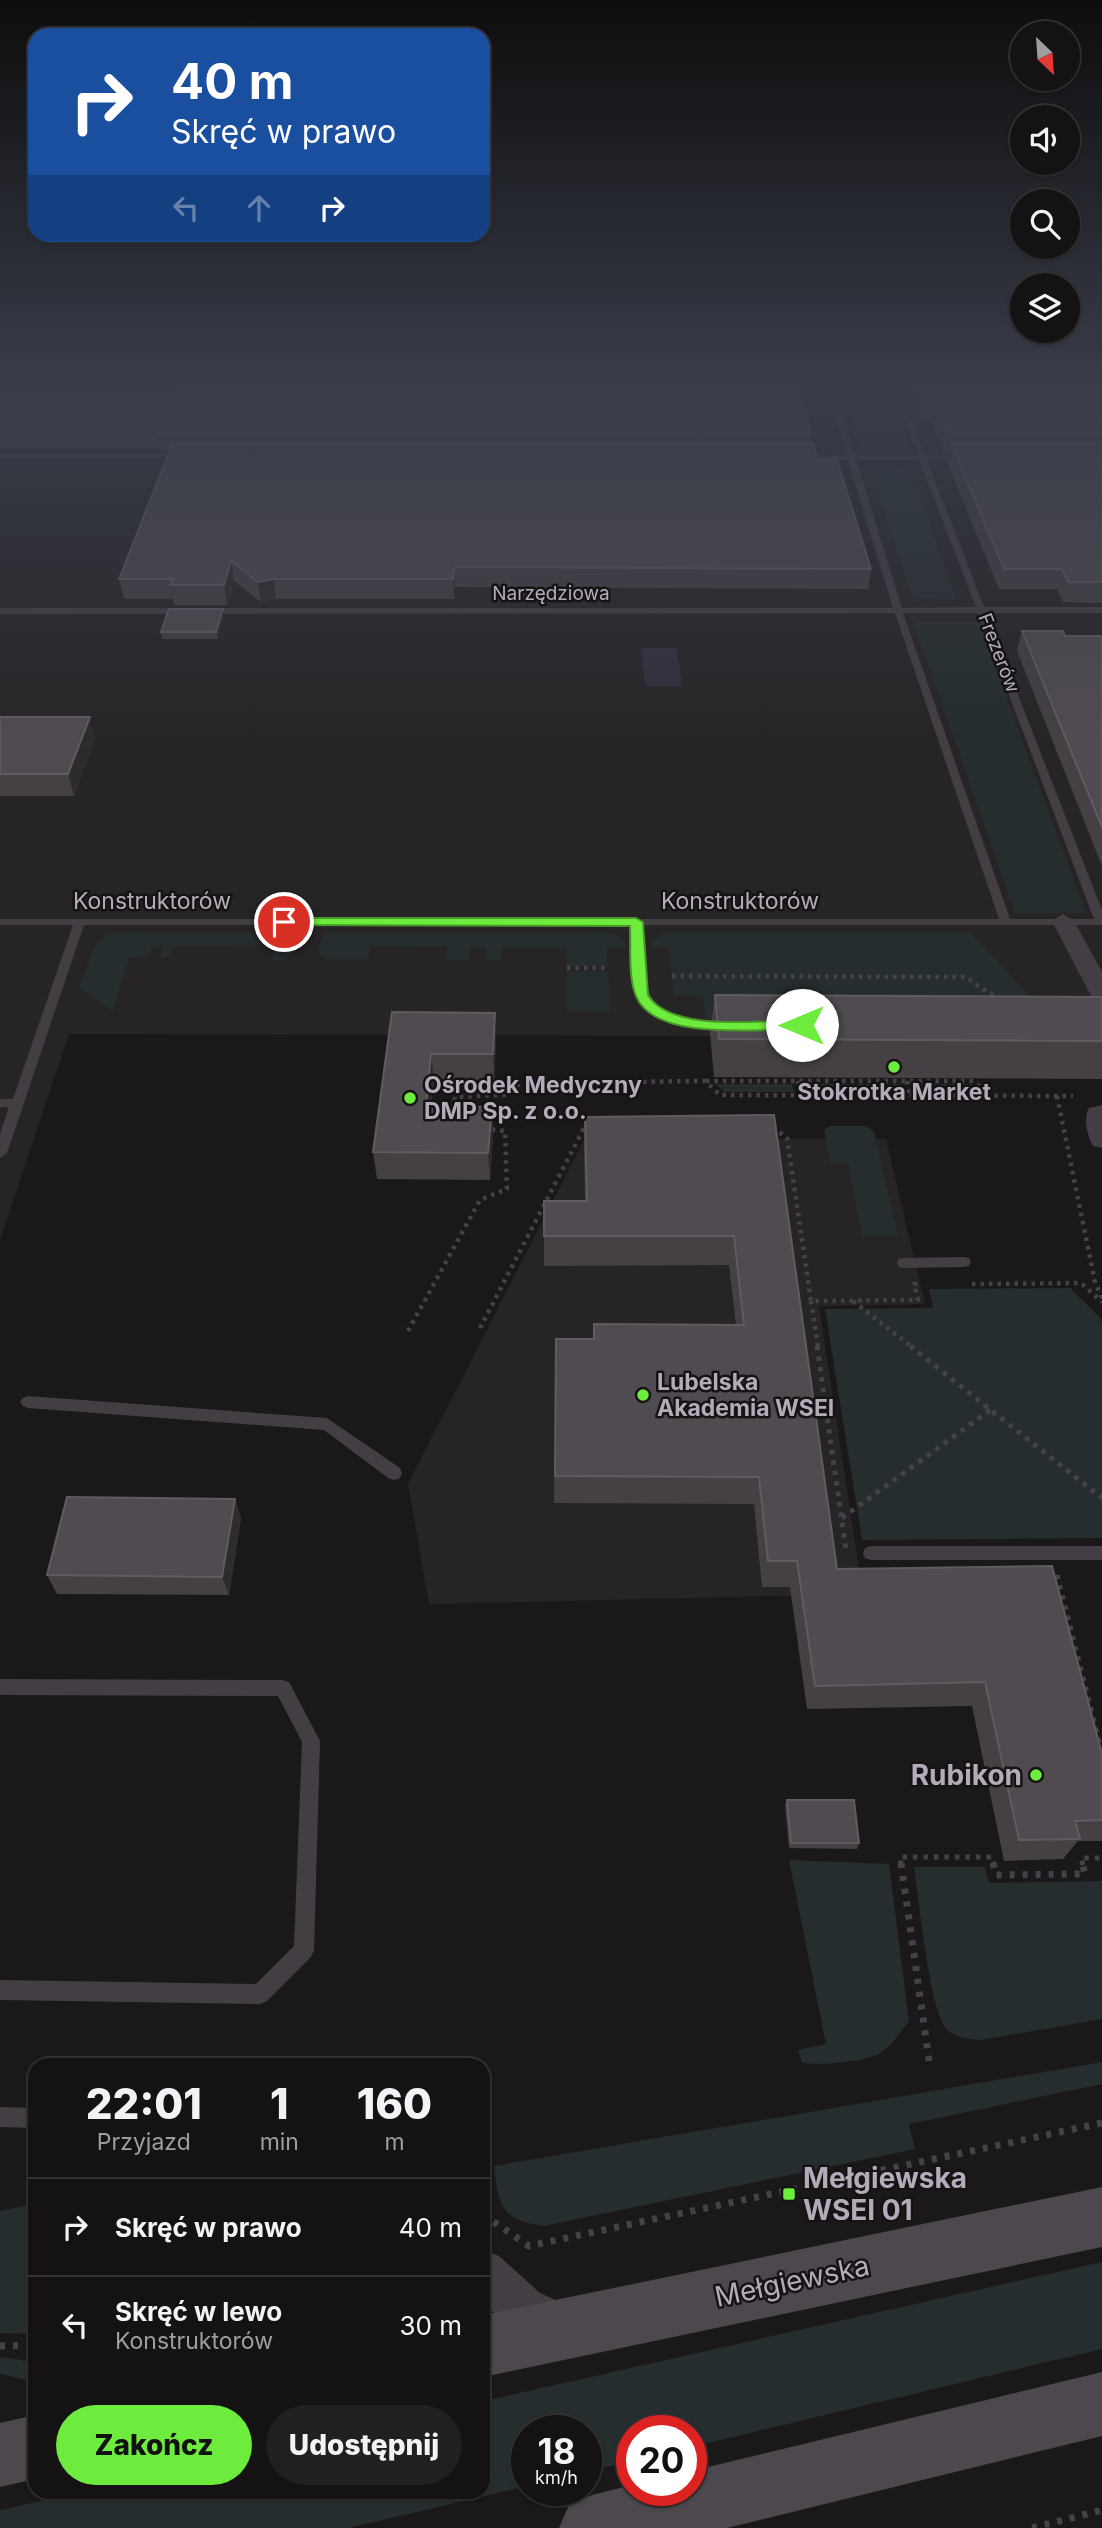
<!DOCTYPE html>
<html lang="pl">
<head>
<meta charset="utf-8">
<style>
  body { margin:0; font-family:Inter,sans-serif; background:#212021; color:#f1f3f6; height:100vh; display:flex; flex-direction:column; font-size:26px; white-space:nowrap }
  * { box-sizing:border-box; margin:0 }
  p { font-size:23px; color:#9d9ea0 }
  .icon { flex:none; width:38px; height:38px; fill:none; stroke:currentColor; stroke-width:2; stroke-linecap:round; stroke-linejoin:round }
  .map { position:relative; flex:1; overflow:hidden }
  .panel { position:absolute; left:28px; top:2058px; width:462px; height:441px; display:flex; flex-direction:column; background:#141213; border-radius:21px; box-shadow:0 2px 5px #0004,0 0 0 2px #333233 }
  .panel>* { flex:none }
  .hud { position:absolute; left:28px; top:28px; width:462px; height:214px; border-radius:21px; box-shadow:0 2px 5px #0004,0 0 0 2px #333233; background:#1a4fa0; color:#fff; overflow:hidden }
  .needle { width:46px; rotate:155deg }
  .controls { position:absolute; left:1010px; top:21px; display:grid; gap:14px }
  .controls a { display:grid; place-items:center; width:70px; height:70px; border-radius:50%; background:#141213; box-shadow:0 2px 5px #0004,0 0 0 2px #333233; font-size:35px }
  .speed { position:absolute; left:511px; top:2415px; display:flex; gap:14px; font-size:35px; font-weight:700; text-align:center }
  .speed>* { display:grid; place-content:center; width:91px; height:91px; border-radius:50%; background:#141213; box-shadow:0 2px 5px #0004,0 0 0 2px #333233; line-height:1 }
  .speed small { font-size:18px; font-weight:400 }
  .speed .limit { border:10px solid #d22; background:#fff; color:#111 }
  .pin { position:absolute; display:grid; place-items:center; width:60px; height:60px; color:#fff; margin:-30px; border:4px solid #fff; border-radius:50%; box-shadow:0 2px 7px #0007 }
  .me { position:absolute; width:77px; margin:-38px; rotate:270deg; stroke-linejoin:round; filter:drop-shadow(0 0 5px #0008) }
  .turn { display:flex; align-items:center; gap:24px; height:147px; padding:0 28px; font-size:32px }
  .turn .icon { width:91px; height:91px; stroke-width:2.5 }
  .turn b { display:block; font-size:49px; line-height:60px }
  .lanes { display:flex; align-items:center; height:66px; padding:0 28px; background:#0003; justify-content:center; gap:35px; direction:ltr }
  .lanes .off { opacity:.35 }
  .eta { display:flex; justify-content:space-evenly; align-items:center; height:119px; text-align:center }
  .eta b { font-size:42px; font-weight:800; line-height:49px }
  .button { display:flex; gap:14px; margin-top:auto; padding:14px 28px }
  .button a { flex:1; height:80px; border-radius:42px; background:#6eec3d; color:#111; font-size:28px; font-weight:800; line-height:80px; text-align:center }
  .button a+a { background:#212021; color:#f1f3f6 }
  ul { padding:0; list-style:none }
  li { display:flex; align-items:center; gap:21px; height:98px; padding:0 28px; border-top:2px solid #333233 }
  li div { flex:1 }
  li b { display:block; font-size:26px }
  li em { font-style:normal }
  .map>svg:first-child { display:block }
  .built { fill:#272426 }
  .green { fill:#262d2e }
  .water { fill:#352e3d }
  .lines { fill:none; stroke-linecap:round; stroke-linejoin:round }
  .path-far2 { stroke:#464147; stroke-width:4.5; stroke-dasharray:3.5 5; stroke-linecap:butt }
  .path-far1 { stroke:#464147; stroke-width:5; stroke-dasharray:4.5 6; stroke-linecap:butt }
  .path { stroke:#464147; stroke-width:7; stroke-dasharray:5 8; stroke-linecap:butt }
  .service { fill:#433e43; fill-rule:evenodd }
  .minor { fill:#433e43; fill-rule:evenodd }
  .secondary { fill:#4d474e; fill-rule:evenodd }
  .wall { fill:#444044 }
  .shaded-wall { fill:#2e2b2d }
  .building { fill:#504b50; stroke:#605a61; stroke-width:2 }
  .route { fill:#6eec3d; stroke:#489928; stroke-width:2 }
  .poi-dot { fill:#6eec3d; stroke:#151314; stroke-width:2.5 }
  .labels { text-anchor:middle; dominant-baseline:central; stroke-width:5; stroke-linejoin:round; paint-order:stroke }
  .far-street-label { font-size:19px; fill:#b5aab9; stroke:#151314 }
  .street-label { font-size:23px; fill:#b5aab9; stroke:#151314 }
  .poi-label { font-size:23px; font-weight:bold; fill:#b5aab9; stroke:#151314; text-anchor:start }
  .near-poi-label { font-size:28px; font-weight:bold; fill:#b5aab9; stroke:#151314; text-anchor:end }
  .near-street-label { font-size:28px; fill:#b5aab9; stroke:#151314 }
</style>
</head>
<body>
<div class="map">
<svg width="1102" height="2528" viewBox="0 0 1102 2528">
  <rect width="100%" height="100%" fill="#1a1819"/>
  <!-- built -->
  <g class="built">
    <polygon points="0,384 1102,384 1102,1037 69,1034 0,1240"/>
    <polygon points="585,1138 886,1139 925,1304 819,1306 863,1594 429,1604 408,1484"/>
  </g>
  <!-- green -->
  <g class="green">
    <polygon points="841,384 885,384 911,449 890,453 863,449"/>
    <polygon points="910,470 957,600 913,599 871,471"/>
    <polygon points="913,621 978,621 1086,913 1015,913"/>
    <polygon points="289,932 294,935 292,955 284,960 272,960 274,945 172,946 169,957 160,958 163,945 152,948 149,957 129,958 113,1011 79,988 95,944 110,933"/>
    <path d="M330 932 615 933 629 948H607V966H567L566 948H502L501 960H486V947H470L469 960H447V946L370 947 368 959H327L319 954C319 945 320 936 330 932Z"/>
    <polygon points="668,932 970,932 1052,1020 706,1019 703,996 674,996 669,947 650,948 654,939"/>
    <polygon points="567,971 608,971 610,1011 567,1011"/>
    <polygon points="715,1084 792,1084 794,1092 725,1092"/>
    <polygon points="805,1084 901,1084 903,1092 807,1092"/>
    <polygon points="914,1084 971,1084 979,1092 915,1092"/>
    <polygon points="830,1126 865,1126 874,1131 898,1236 862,1236 848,1163 830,1163 824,1130"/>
    <polygon points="1070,1288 1100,1317 1102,1324 1102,1538 862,1540 825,1309 933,1308 929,1289"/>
    <path d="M789 1860 889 1864 909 2021C900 2033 892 2046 879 2054 867 2061 815 2067 802 2062L798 2050 826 2044Z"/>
    <path d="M914 1867H985L989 1883 1102 1881V2019L981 2040C968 2039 955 2038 946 2028 929 2007 919 1899 914 1867Z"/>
    <path d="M1102 2062V2084L909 2124 915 2149 544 2226C500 2220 499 2206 494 2166Z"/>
    <polygon points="35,2204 35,2334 0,2333 0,2211"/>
    <polygon points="1102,2262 1102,2349 691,2447 691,2431 632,2431 632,2461 586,2472 586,2431 527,2431 527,2486 349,2528 0,2528 0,2510 79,2492 483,2492 483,2401"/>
    <polygon points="0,2357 35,2362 35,2382 0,2374"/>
  </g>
  <!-- water -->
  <polygon class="water" points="641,648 677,648 682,686 645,686"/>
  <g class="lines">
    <!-- path-far2 -->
    <g class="path-far2">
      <polyline points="567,968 608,968"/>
      <polyline points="672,976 965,977 997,998"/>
      <polyline points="706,1081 973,1081 990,1095"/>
      <polyline points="798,1081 801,1095"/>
      <polyline points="907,1081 910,1096"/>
      <polyline points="1057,1096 1095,1282 1102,1298"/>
      <polyline points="453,1109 455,1097 504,1095 521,1083 705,1081 720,1095 1073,1096"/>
      <polyline points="773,1127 787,1138 811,1301 918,1300 914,1284 918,1284"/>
      <polyline points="972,1284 1081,1283 1102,1302"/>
      <polyline points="811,1301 818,1347"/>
      <polyline points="853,1301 912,1347"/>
      <polyline points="480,1328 583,1130 589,1128"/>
      <polyline points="408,1331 480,1200 507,1189 505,1131 488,1129"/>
    </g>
    <!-- path-far1 -->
    <g class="path-far1">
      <polyline points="817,1346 846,1550"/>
      <polyline points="910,1346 1102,1498"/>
      <polyline points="842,1518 990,1410"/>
      <polyline points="1057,1575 1102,1753"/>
      <polyline points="901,1865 900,1857 992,1857 994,1865"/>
      <polyline points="1083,1865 1081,1858 1102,1858"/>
    </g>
    <!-- path -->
    <g class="path">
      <polyline points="901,1863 930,2067"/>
      <polyline points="993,1863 996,1875 1085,1874 1082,1863"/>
      <polyline points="483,2173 488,2218 529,2246 1102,2123"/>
      <polyline points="0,2346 35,2345"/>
      <polyline points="1032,2528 1102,2510"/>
    </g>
    <!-- service -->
    <g class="service">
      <path d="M826 384H833L855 455H918L891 384H898L925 455H971V459H968L927 460 984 607H1102V613H986L1102 910V925H642C644 957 638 1006 677 1017 695 1022 714 1018 732 1022L734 1025 732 1028 728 1029C638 1026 635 1011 631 925H84L7 1153 0 1158V1134L9 1107H0V1099H13L73 925H0V919H999L895 613 0 614V608H893L848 460H799L795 458 799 456 847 455ZM856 460H919L976 607 902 608ZM903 613H978L1094 919H1010Z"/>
      <polygon points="0,454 184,454 188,456 184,458 0,458"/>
      <polygon points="964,1257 969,1258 971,1262 969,1266 964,1267 904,1268 899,1267 897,1263 899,1259 904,1258"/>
      <polygon points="28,1396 327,1418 400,1468 402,1473 400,1478 394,1480 388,1478 324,1430 28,1408 23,1406 20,1402 23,1398"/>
      <polygon points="871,1546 1102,1546 1102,1560 871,1560 865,1558 863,1553 865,1548"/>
      <polygon points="0,1679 283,1680 289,1682 320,1741 314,1950 311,1957 267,2001 260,2004 0,2000 0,1980 256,1984 294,1946 302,1742 278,1696 0,1695"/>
      <polygon points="0,2107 35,2108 35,2128 0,2127"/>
    </g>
    <!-- minor -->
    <g class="minor">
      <polygon points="1063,914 1074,921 1102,972 1102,1002 1094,999 1090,994 1052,921"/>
      <path d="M1102 1105V1148L1093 1146C1087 1135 1083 1118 1089 1108Z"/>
      <polygon points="483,2250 499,2256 540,2293 571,2307 577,2323 571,2339 555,2345 518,2330 483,2304"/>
    </g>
    <!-- secondary -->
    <g class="secondary">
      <polygon points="1102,2187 1102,2247 483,2377 483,2315"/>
      <polygon points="1102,2372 1102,2436 727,2528 559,2528 569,2505 592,2495 632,2485 632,2490 691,2490 691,2471"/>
      <polygon points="35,2415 35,2479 0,2487 0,2423"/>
    </g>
  </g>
  <!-- wall -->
  <g class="wall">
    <polygon points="909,384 1102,384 1102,603 1063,602 1057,589 999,589 947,462 949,452 943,452 931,421 922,421"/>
    <polygon points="0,394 811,434 809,443 817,460 871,569 868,589 455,587 454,599 276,599 261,602 234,581 227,605 174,605 173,599 124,599 119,579 169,451 161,451 161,448 0,449"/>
    <polygon points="224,616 218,639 162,639 161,632"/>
    <polygon points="1022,631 1065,636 1102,636 1102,866 1017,651"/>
    <polygon points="0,717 95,738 74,796 0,796"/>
    <polygon points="715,995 1102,997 1102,1079 714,1077 710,1033"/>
    <polygon points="392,1012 496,1041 494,1082 434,1081 431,1106 493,1135 490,1180 377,1179 373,1152"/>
    <polygon points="774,1115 837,1569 1102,1754 1102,1841 1078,1841 1063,1859 1004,1861 972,1706 807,1709 790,1587 762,1587 754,1504 554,1503 556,1339 593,1339 594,1324 736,1325 729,1265 544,1266 544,1201 585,1201 584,1147 585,1117"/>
    <polygon points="235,1499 241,1518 229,1595 57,1594 47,1575"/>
    <polygon points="787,1800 859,1843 857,1849 789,1848 785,1805"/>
  </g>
  <!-- shaded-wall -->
  <g class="shaded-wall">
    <polygon points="231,561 234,581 227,605 224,585"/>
    <polygon points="454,567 455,587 454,599 453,579"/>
    <polygon points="274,579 276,599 261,602 258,582"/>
    <polygon points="223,609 224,616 218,639 216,632"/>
    <polygon points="90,717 95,738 74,796 68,774"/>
    <polygon points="495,1013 496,1041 494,1082 493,1054"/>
    <polygon points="431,1054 434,1081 429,1134 426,1106"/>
    <polygon points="492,1107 493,1135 490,1180 488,1153"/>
    <polygon points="235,1499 241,1518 229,1595 222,1577"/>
  </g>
  <!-- building -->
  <g class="building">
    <polygon points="180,384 798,384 811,434 176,433 158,433 159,430 0,431 0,394 175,394"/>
    <polygon points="918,384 1102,384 1102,434 947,434 934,403 926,403"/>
    <polygon points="173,442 813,443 817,460 837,460 871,569 454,567 453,579 274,579 258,582 231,561 224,585 170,585 173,579 119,579"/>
    <polygon points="951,443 1102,443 1102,582 1068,582 1062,569 1004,569"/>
    <polygon points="169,609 223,609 216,632 161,632"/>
    <polygon points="1022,631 1063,631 1065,636 1102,636 1102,827"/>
    <polygon points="0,717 90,717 68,774 0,774"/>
    <polygon points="715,995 1102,997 1102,1041 719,1039"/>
    <polygon points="392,1012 495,1013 493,1054 431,1054 426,1106 492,1107 488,1153 373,1152"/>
    <polygon points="774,1115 837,1569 1052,1566 1102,1754 1102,1820 1075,1821 1080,1839 1019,1840 985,1682 815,1686 797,1561 768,1561 759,1477 555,1476 556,1339 594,1339 594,1324 744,1325 734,1236 544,1236 544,1201 587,1201 585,1117"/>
    <polygon points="67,1497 235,1499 222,1577 47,1575"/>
    <polygon points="787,1800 854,1800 859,1843 791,1843"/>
  </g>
  <!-- sky -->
  <linearGradient id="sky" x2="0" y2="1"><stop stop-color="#0e0d0e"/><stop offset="0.52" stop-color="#383d49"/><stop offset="1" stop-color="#383d49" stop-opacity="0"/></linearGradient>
  <rect width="1102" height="738" fill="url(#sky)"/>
  <!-- route -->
  <path class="route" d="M284 918H636L643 922 648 995C671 1033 762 1020 802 1020L809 1025 802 1029C761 1029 654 1042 636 996 628 977 631 947 630 926L279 925V919Z"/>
  <!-- markers -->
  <g class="poi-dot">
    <circle cx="894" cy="1067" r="7"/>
    <circle cx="410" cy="1098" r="7"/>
    <circle cx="643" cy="1395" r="7"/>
    <circle cx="1036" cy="1775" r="7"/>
    <rect x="782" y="2187" width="14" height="14" rx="3.5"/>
  </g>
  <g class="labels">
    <!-- far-street labels -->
    <g class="far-street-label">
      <text x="551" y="593">Narzędziowa</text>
      <text transform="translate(999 653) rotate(69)">Frezerów</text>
    </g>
    <!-- street labels -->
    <g class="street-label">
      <text x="152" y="901">Konstruktorów</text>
      <text x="740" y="901">Konstruktorów</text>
    </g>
    <!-- poi labels -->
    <g class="poi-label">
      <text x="424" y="1085">Ośrodek Medyczny<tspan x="424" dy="26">DMP Sp. z o.o.</tspan></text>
      <text x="894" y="1092" text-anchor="middle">Stokrotka Market</text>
      <text x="657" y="1382">Lubelska<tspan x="657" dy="26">Akademia WSEI</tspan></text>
    </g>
    <!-- near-poi labels -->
    <g class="near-poi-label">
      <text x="1022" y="1775">Rubikon</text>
      <text x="803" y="2178" text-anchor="start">Mełgiewska<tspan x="803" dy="32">WSEI 01</tspan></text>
    </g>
    <!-- near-street labels -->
    <g class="near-street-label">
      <text transform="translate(792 2281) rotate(-12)">Mełgiewska</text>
    </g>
  </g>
</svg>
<div class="controls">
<a><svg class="needle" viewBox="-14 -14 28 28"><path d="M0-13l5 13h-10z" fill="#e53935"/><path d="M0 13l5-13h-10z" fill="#9d9ea0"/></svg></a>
<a><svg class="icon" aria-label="sound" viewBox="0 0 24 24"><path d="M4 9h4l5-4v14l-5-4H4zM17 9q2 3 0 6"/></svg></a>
<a><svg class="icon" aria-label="search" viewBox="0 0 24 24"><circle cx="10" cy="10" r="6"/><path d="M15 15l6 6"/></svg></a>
<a><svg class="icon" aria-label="layers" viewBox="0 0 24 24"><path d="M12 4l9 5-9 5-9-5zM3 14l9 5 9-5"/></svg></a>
</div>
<div class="speed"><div>18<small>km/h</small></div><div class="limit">20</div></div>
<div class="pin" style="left:284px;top:922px;background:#d93025"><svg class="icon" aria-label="arrive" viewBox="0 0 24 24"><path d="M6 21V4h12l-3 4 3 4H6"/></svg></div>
<svg class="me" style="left:802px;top:1025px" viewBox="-20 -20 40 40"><circle r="19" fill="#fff"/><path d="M0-13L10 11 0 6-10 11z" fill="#6eec3d"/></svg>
<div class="hud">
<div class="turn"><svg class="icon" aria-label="right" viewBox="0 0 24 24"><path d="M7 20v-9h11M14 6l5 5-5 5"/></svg><div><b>40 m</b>Skręć w prawo</div></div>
<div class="lanes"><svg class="icon off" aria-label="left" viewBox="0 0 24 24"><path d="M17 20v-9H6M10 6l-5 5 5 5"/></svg><svg class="icon off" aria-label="ahead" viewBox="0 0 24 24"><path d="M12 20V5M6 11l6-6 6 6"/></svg><svg class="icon" aria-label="right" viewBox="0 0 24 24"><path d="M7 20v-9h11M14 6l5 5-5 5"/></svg></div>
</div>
<section class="panel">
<div class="eta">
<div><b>22:01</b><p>Przyjazd</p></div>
<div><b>1</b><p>min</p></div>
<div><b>160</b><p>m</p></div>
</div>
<ul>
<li><svg class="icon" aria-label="right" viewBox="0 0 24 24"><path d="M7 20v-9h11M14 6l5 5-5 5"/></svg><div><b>Skręć w prawo</b></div><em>40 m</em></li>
<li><svg class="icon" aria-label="left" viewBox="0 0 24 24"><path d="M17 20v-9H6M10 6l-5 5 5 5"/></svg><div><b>Skręć w lewo</b><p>Konstruktorów</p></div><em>30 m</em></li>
</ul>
<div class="button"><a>Zakończ</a><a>Udostępnij</a></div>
</section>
</div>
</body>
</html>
